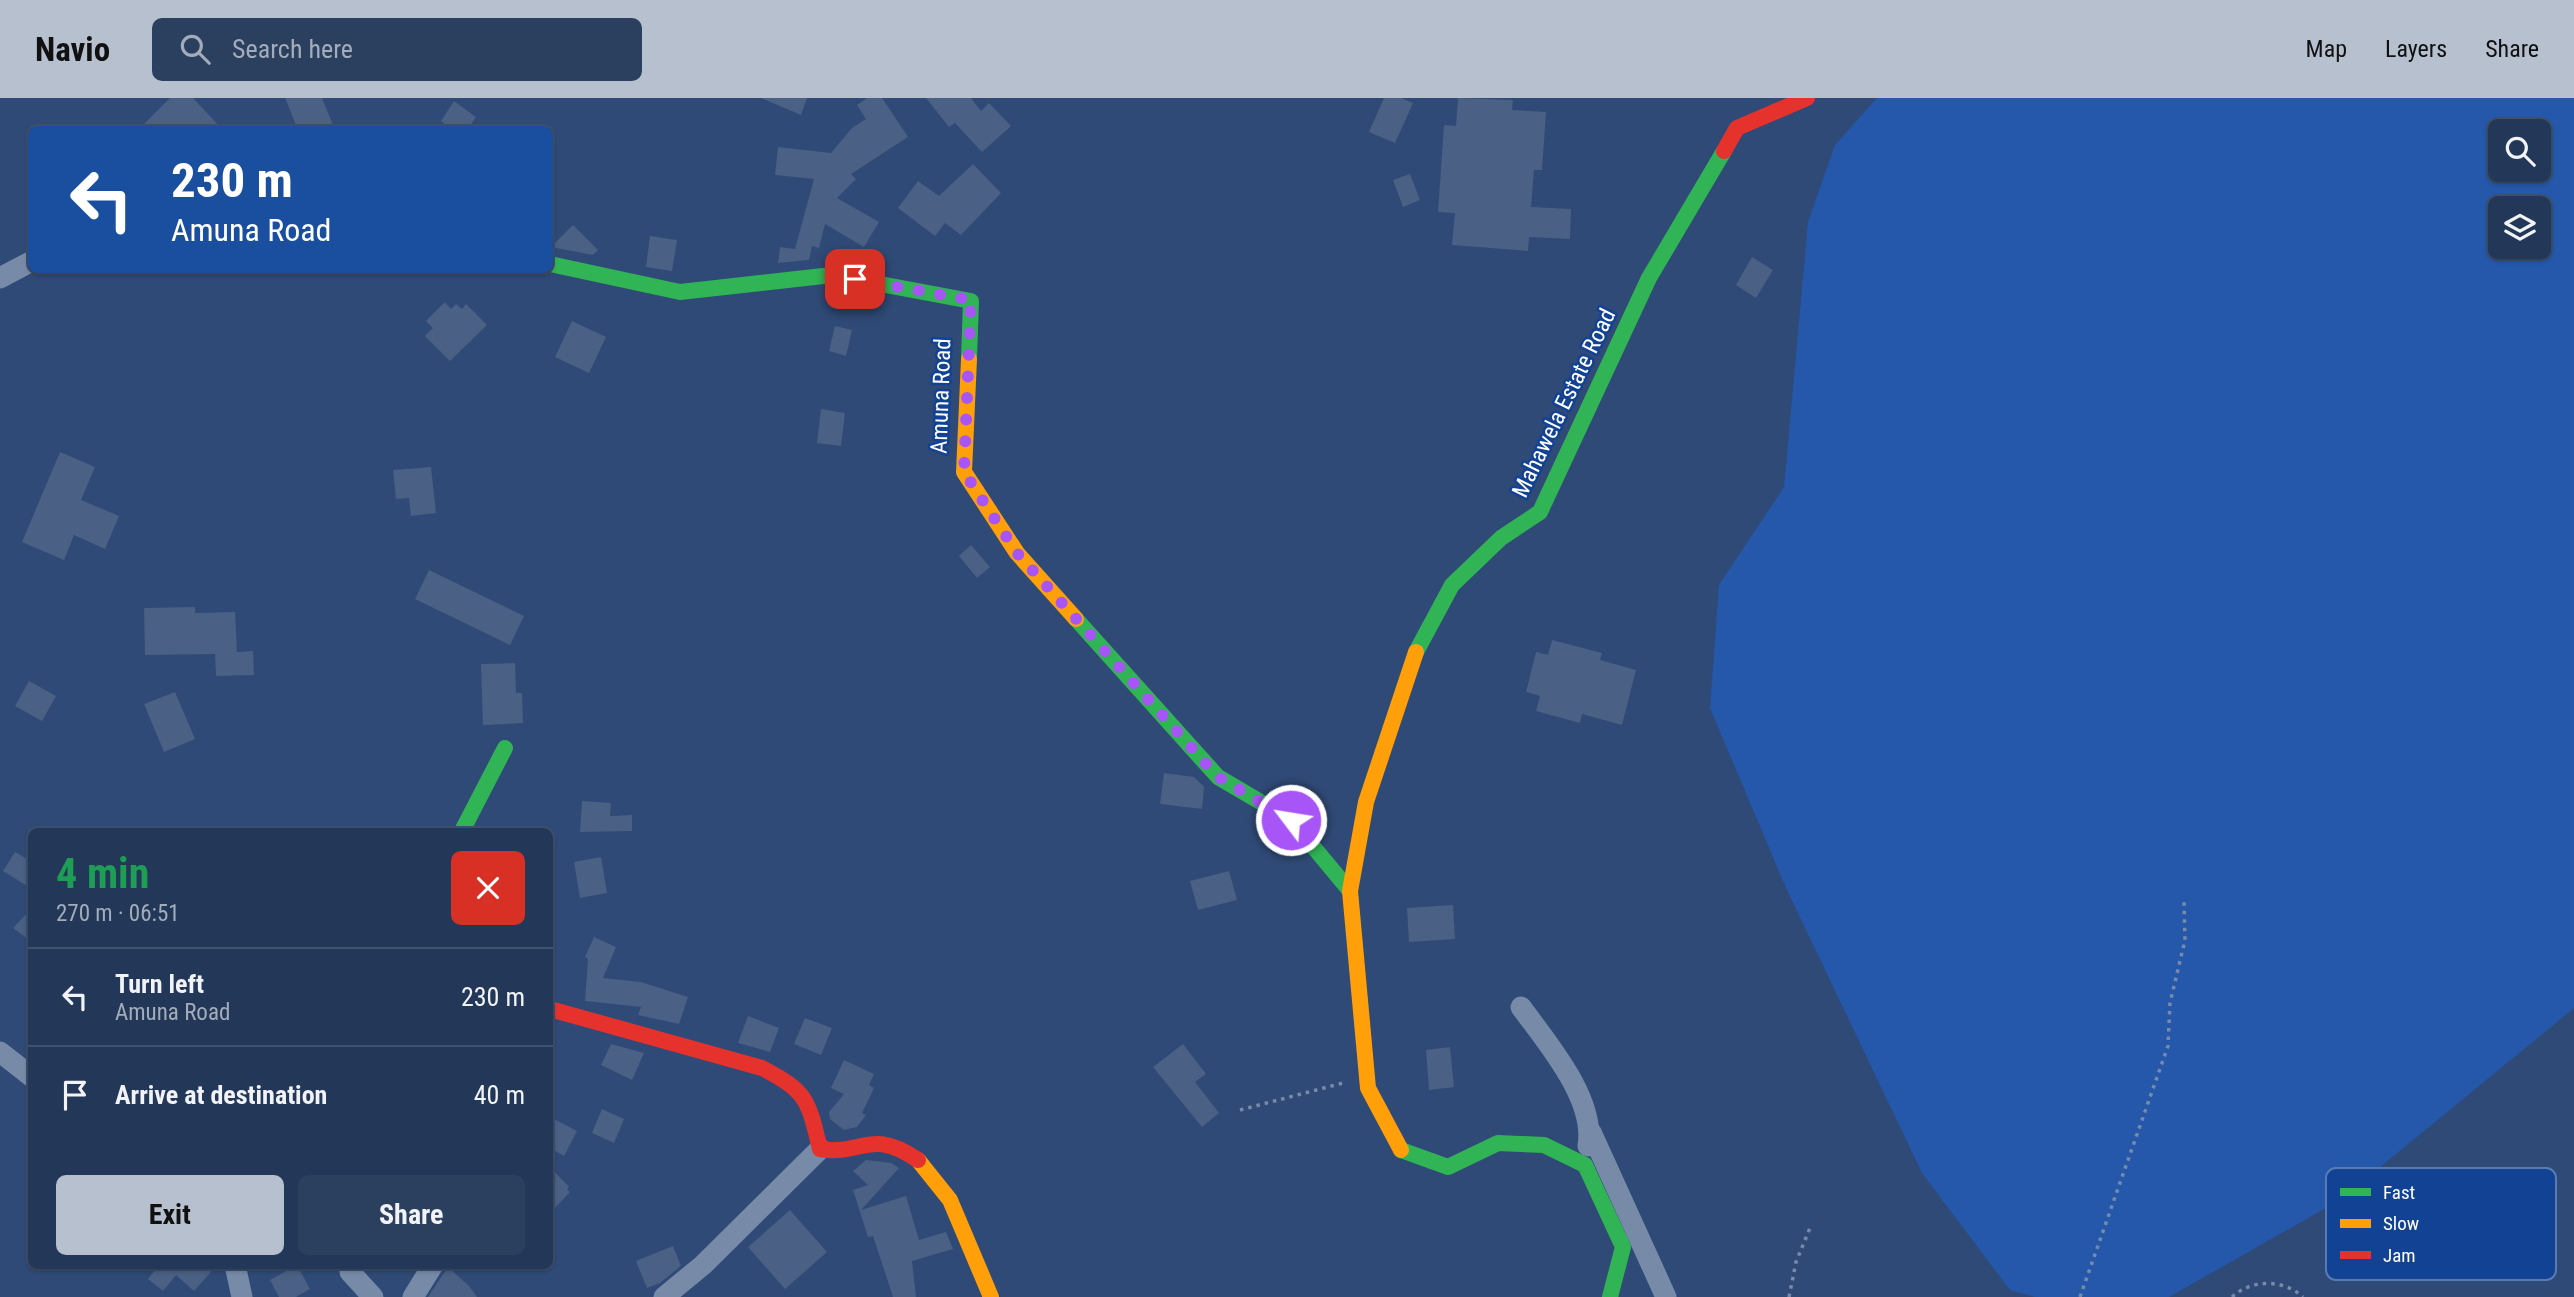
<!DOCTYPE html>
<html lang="en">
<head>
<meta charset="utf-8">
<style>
  body { margin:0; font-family:"Roboto Condensed",sans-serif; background:#2b3f5e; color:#f1f3f6; height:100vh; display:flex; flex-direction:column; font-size:26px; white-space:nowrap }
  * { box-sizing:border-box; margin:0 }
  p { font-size:23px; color:#a3acba }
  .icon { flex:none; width:38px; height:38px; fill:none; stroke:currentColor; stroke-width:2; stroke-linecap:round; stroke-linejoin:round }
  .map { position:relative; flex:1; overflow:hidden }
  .drawer { position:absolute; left:28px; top:730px; width:525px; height:441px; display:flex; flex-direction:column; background:#233858; border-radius:10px; box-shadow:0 2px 5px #0004,0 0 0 2px #40526e }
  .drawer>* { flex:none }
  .guide { position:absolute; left:28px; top:28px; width:525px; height:147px; border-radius:10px; box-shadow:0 2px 5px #0004,0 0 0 2px #40526e; background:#1a4fa0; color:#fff; overflow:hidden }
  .fabs { position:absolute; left:2488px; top:21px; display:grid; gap:14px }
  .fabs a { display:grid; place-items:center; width:63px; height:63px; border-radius:10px; background:#233858; box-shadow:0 2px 5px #0004,0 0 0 2px #40526e; font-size:35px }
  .pin { position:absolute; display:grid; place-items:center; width:60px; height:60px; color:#fff; margin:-30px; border-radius:14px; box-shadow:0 4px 10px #0006 }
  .me { position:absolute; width:77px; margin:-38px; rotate:301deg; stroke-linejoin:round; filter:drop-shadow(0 0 5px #0008) }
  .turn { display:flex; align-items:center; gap:24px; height:147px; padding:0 28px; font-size:32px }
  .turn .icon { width:91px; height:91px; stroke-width:2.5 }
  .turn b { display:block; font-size:49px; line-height:60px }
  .round { display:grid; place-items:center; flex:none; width:74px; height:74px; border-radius:10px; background:#2b3f5e }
  .headline { display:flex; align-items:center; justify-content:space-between; height:119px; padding:0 28px }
  h1 { font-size:42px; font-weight:700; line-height:52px; color:#1e9e55 }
  .action { display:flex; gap:14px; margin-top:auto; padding:14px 28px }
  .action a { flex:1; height:80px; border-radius:10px; background:#b6c0cf; color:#111; font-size:28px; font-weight:700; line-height:80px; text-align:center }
  .action a+a { background:#2b3f5e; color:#f1f3f6 }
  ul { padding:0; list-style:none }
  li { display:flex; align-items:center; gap:21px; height:98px; padding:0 28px; border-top:2px solid #40526e }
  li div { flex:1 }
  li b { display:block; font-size:26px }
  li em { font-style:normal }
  header { display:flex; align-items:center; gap:42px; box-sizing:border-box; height:98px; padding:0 35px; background:#b6c0cf; color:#111 }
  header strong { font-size:33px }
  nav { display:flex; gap:38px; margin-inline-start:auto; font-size:24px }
  .search { width:490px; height:63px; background:#2b3f5e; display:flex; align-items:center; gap:18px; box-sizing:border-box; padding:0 24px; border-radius:10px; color:#a3acba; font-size:26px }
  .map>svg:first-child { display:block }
  .green { fill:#2558aa; fill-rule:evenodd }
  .building { fill:#4a6084 }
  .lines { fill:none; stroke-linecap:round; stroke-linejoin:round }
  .path { stroke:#778ba9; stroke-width:3.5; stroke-dasharray:3.5 5; stroke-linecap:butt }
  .street { stroke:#778ba9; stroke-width:21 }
  .fast { stroke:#30b455; stroke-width:16 }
  .slow { stroke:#ff9f0a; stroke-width:16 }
  .jam { stroke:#e5322d; stroke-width:16 }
  .route { stroke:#a855f7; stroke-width:12; stroke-dasharray:0 21.6 }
  .labels { text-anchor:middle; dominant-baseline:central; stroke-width:5; stroke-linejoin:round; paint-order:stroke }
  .street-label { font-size:23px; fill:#fff; stroke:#124293 }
  .key { fill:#124293; stroke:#597bb3; stroke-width:2 }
  .key-label { font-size:19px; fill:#fff }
</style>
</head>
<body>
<header>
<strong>Navio</strong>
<div class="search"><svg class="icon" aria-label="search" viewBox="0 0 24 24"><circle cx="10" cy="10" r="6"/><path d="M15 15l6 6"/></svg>Search here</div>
<nav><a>Map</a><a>Layers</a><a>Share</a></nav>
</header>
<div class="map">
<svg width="2574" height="1199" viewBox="0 0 2574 1199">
  <rect width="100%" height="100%" fill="#2f4a76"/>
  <!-- green -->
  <path class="green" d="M1877 0H2574V910L2340 1102 2169 1199H2035L2010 1192 1922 1075 1786 790 1710 610 1719 487 1784 389 1808 124 1835 47ZM2501 33H2539V72H2501ZM2501 110H2539V149H2501Z"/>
  <!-- building -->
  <g class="building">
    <polygon points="170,0 193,0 223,32 138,32"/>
    <polygon points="285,0 322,0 335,32 298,32"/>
    <polygon points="761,0 807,0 801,17"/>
    <polygon points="867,0 882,0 908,39 851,76 856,81 837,100 879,124 864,149 825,126 819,150 812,148 809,162 778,165 780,149 795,151 814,81 775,77 778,49 831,55 852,30 866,21 857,7"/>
    <polygon points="926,0 971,0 981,13 989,5 1011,28 982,54 955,25 949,29"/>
    <polygon points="1384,0 1401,0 1413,5 1395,45 1369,34"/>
    <polygon points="1458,0 1513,2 1512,12 1546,14 1542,72 1534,72 1531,109 1571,111 1570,141 1529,139 1528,153 1452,147 1455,115 1438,114 1444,27 1456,28"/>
    <polygon points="454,3 476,19 467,32 452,32 441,23"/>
    <polygon points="973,66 1001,95 961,137 945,125 935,138 898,110 918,83 939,98"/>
    <polygon points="1410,76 1420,102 1403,109 1393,82"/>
    <polygon points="573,127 598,152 593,157 551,149"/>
    <polygon points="650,138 677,142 672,173 646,169"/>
    <polygon points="1752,159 1773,172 1756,200 1736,187"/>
    <polygon points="445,204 451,211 456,206 462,211 466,206 487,227 450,263 425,238 433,230 426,223"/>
    <polygon points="572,223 606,239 589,275 555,259"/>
    <polygon points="835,228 852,232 846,258 829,253"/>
    <polygon points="821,311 845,315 841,348 817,345"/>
    <polygon points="60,354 95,369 81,402 119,418 105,451 74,437 64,462 22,444"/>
    <polygon points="431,369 436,415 411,418 409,400 396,401 393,372"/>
    <polygon points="971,447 990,469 977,480 959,458"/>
    <polygon points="429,472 524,518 510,547 415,501"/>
    <polygon points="195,509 195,515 235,514 237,554 253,553 254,577 216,578 215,556 145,557 144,510"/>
    <polygon points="1552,542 1602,555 1600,562 1636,572 1622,627 1582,616 1580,625 1536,613 1540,598 1526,594 1536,554 1548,557"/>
    <polygon points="515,565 516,595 522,595 523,625 483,627 481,566"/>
    <polygon points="29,583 56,598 42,623 15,608"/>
    <polygon points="175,594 195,641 164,654 144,606"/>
    <polygon points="1164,675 1194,679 1204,689 1202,711 1160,706"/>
    <polygon points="582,703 611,705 610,718 632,717 632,733 580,734"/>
    <polygon points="15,754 32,764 32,791 3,773"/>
    <polygon points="601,759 607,795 580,800 574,764"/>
    <polygon points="1229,773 1237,802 1198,812 1190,783"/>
    <polygon points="1453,807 1455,841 1409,844 1407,810"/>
    <polygon points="32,810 32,844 13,830"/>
    <polygon points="594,839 616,849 603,880 641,884 688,899 679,926 638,917 641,909 585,903 588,861 585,859"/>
    <polygon points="748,918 779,930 770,954 738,945"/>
    <polygon points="805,920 832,930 821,957 794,946"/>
    <polygon points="611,946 644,955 632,982 601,967"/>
    <polygon points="1183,946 1206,976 1195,984 1219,1015 1202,1029 1153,969"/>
    <polygon points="1450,949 1454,989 1429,992 1426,952"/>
    <polygon points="844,962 874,976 869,987 874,990 862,1015 866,1017 857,1029 844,1032 830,1021 829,1014 844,996 831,990"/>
    <polygon points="602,1011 624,1021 614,1045 592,1035"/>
    <polygon points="550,1019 577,1033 564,1058 550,1050"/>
    <polygon points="866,1062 891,1065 899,1070 861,1112 906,1098 919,1142 946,1134 953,1151 912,1163 916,1199 893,1199 873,1138 868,1139 853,1092 868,1087 853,1073"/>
    <polygon points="550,1069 569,1089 567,1091 570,1094 550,1115"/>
    <polygon points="790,1112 827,1154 785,1191 748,1149"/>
    <polygon points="673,1148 681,1168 660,1185 647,1190 636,1163"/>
    <polygon points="159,1167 217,1167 194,1193 176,1177 163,1193 148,1181"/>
    <polygon points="297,1167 310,1191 296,1199 279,1199 270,1182"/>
    <polygon points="448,1169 469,1188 477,1199 428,1199"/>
  </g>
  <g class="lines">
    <!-- path -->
    <g class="path">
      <polyline points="1240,1012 1343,985"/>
      <polyline points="1789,1199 1796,1164 1810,1130"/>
      <polyline points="2080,1199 2168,948 2170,905 2185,842 2184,804"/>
      <path d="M2232 1199C2251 1181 2284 1181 2303 1199"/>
    </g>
    <!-- street -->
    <g class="street">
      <polyline points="0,180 32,163"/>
      <path d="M1521 909C1547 945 1596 1001 1588 1048"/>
      <polyline points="0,954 32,979"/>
      <polyline points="1591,1034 1666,1199"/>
      <polyline points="235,1167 242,1199"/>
      <polyline points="350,1174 373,1199"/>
      <polyline points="413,1199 433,1167"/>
      <polyline points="664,1199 703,1167 820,1051"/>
    </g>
    <!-- fast -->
    <g class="fast">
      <polyline points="550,166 680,194 832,177 971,203 969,261"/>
      <polyline points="1076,521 1218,679 1291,722 1350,793"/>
      <polyline points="1416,554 1452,487 1501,440 1540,414 1649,180 1724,53"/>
      <polyline points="462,733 505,650"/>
      <polyline points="1401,1052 1448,1069 1498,1045 1544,1047 1585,1067 1623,1149 1610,1199"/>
    </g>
    <!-- slow -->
    <g class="slow">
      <polyline points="969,261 964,374 1017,455 1076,521"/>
      <polyline points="1401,1052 1368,990 1350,793 1366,704 1416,554"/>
      <polyline points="918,1062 950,1102 991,1199"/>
    </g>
    <!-- jam -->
    <g class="jam">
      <polyline points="1724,53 1737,30 1807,0"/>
      <path d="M550 911 762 970C808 994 808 1002 820 1051 863 1058 869 1029 918 1062"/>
    </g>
  </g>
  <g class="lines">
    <!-- route -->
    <polyline class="route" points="855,181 971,202 964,374 1017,455 1218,679 1291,722"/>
  </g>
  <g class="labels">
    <!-- street labels -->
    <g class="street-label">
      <text transform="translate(941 298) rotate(-88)">Amuna Road</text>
      <text transform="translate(1564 305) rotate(-64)">Mahawela Estate Road</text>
    </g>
  </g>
  <!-- legend -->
  <rect x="2326" y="1070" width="230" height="112" rx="10" class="key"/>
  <rect x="2340" y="1090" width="31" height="8" fill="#30b455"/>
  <rect x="2340" y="1121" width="31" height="9" fill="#ff9f0a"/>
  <rect x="2340" y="1153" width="31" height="8" fill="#e5322d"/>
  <g class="key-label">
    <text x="2383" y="1101">Fast</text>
    <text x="2383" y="1132">Slow</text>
    <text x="2383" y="1164">Jam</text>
  </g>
</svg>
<div class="fabs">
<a><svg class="icon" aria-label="search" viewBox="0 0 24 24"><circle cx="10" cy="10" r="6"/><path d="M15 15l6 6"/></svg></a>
<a><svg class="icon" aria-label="layers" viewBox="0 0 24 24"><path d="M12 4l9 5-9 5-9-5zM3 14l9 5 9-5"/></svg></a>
</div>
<div class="pin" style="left:855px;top:181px;background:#d93025"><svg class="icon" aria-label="arrive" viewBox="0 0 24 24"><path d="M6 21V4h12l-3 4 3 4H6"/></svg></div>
<svg class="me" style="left:1291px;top:722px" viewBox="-20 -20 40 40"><circle r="17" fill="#a855f7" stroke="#fff" stroke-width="3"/><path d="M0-11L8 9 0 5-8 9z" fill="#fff"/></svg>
<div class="guide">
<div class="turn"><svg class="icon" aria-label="left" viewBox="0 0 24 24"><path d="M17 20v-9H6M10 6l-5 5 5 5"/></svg><div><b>230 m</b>Amuna Road</div></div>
</div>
<section class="drawer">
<div class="headline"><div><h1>4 min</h1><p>270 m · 06:51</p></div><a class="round" style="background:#d93025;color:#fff"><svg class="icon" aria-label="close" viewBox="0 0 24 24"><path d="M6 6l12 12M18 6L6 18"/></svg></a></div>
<ul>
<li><svg class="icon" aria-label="left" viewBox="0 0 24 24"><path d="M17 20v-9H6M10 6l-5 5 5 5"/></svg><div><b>Turn left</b><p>Amuna Road</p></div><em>230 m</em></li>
<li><svg class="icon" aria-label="arrive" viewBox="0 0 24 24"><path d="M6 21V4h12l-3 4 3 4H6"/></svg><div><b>Arrive at destination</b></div><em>40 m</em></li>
</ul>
<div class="action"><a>Exit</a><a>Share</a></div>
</section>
</div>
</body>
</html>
